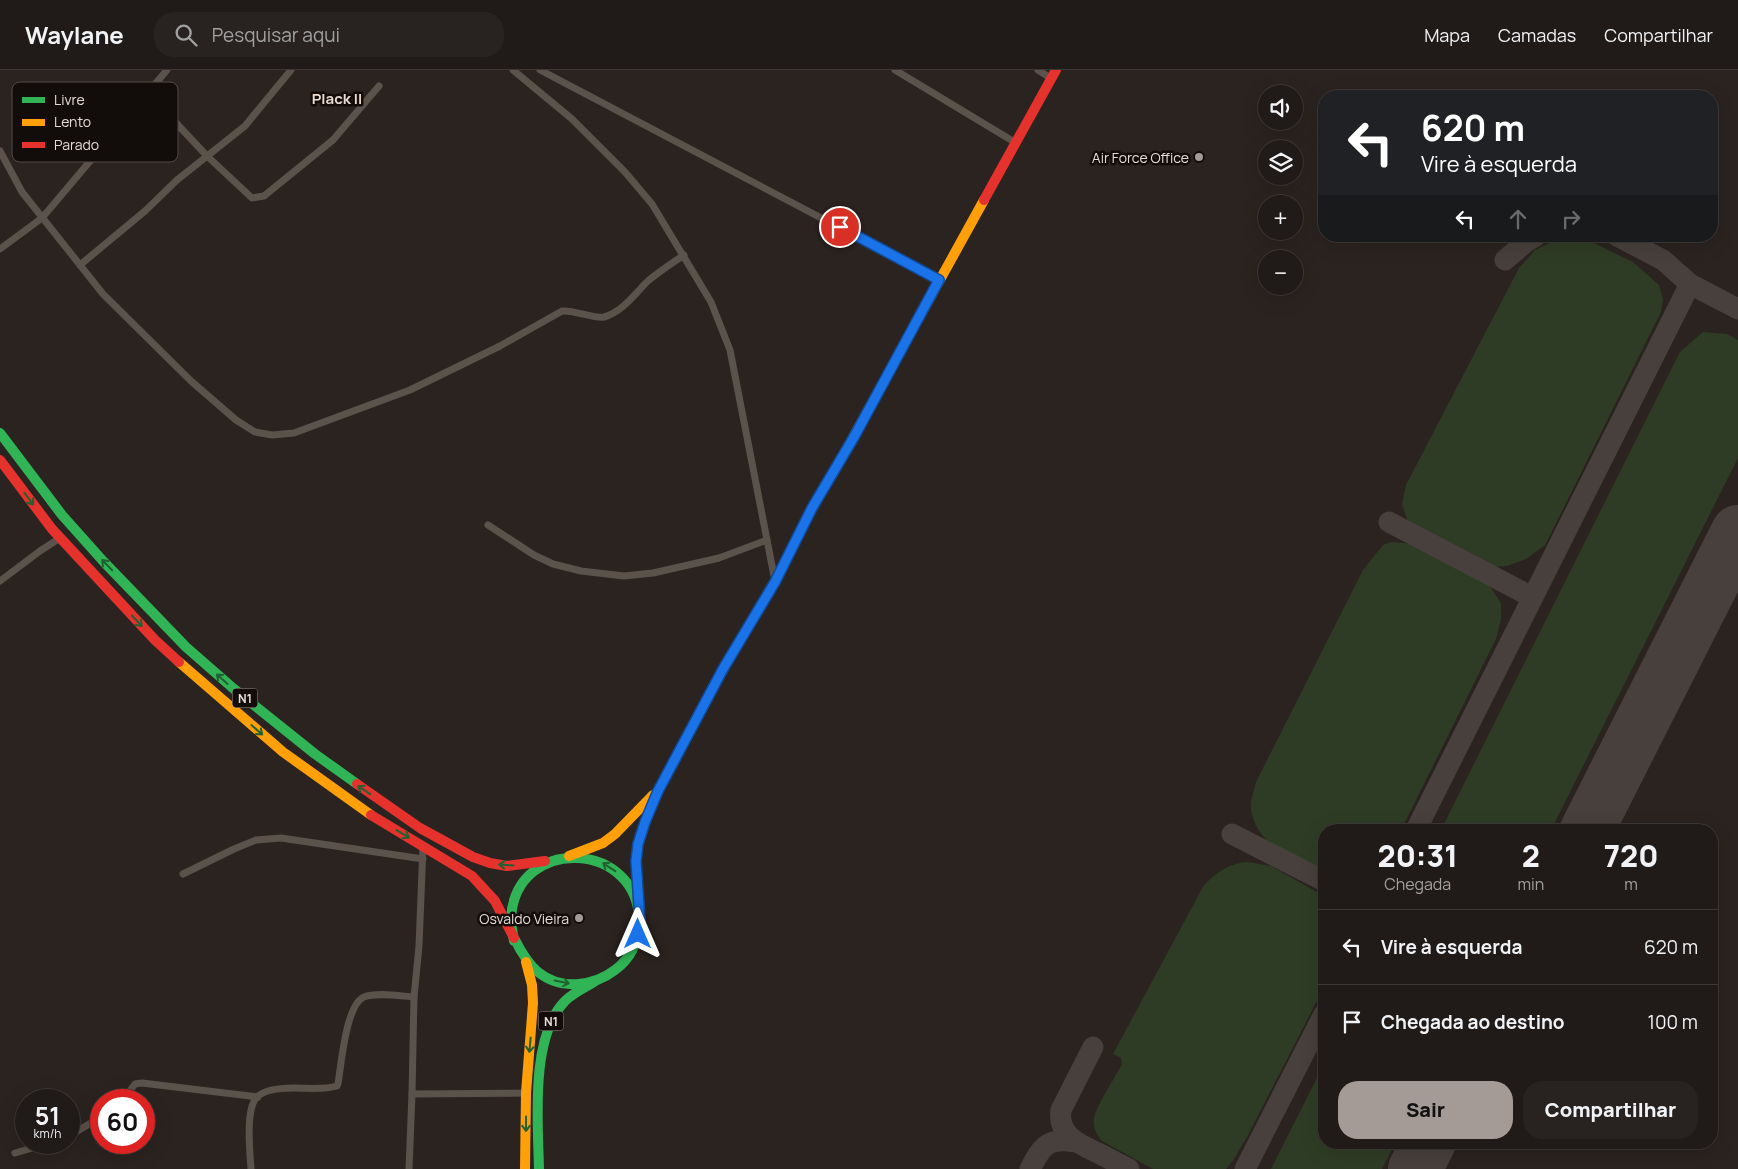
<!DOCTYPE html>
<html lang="pt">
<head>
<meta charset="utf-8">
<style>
  body { margin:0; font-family:Manrope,sans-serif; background:#282321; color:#f1f3f6; height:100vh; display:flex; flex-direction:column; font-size:19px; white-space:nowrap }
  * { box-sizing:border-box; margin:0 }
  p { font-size:16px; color:#a2a1a2 }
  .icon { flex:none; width:28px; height:28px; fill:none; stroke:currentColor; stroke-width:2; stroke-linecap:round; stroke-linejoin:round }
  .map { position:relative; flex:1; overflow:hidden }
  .details { position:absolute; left:1318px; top:754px; width:400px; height:325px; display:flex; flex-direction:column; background:#201a18; border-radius:20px; box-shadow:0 5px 20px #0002,0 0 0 1px #3d3837 }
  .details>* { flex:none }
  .top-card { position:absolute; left:1318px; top:20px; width:400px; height:152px; border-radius:20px; box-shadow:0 5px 20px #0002,0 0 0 1px #3d3837; background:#202124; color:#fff; overflow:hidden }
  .tools { position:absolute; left:1258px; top:15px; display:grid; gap:10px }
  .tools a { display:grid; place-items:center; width:45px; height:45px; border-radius:50%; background:#201a18; box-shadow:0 5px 20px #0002,0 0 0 1px #3d3837; font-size:25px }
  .speed { position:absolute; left:15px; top:1019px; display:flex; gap:10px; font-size:25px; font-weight:700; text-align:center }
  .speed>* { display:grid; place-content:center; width:65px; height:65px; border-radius:50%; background:#201a18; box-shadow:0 5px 20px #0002,0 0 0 1px #3d3837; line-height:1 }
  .speed small { font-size:12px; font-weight:400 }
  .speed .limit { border:8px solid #d22; background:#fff; color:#111 }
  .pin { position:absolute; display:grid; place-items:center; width:42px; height:42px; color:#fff; margin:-21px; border:2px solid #fff; border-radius:50%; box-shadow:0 1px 5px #0007 }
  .me { position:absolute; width:55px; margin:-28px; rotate:0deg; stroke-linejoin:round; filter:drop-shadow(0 0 4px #0008) }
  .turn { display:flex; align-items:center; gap:18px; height:105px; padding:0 20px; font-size:22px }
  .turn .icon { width:65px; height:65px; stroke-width:2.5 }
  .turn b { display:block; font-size:35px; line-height:42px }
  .lanes { display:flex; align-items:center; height:48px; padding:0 20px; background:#0003; justify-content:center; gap:25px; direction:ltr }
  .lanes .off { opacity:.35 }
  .eta { display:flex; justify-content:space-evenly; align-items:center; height:85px; text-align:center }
  .eta b { font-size:30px; font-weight:800; line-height:35px }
  .action { display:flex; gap:10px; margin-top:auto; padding:10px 20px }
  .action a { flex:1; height:58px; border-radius:20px; background:#a49b97; color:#111; font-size:20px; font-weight:800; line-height:58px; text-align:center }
  .action a+a { background:#282321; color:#f1f3f6 }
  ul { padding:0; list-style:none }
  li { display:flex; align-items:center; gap:15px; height:75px; padding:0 20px; border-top:1px solid #3d3837 }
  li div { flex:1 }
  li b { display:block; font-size:19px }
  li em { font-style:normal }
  header { display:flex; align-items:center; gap:30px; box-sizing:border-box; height:70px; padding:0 25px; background:#201a18; border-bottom:1px solid #3d3837 }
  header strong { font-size:24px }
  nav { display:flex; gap:28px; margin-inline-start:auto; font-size:18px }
  .search { width:350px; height:45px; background:#282321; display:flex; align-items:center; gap:12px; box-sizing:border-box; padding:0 18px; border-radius:20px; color:#a2a1a2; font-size:19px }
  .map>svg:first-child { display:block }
  .green { fill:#2f3c25 }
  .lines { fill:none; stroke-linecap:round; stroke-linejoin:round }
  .taxiway { stroke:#47403c; stroke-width:21 }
  .runway { stroke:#47403c; stroke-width:54 }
  .street { stroke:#5a524b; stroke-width:7 }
  .fast { stroke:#30b455; stroke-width:10 }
  .slow { stroke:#ff9f0a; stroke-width:10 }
  .jam { stroke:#e5322d; stroke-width:10 }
  .oneway { stroke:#216030 }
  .route-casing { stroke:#114b97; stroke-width:12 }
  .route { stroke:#1a73e8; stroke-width:9 }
  .poi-dot { fill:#a49b97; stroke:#120d0a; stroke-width:2 }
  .labels { text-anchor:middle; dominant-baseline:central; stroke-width:5; stroke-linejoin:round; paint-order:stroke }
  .shield { fill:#120d0a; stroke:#a69e9a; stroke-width:1 }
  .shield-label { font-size:12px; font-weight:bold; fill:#e5dcd7 }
  .poi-label { font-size:14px; fill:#e5dcd7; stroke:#120d0a; text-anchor:end }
  .neighbourhood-label { font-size:15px; font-weight:bold; fill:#ead9cf; stroke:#120d0a }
  .key { fill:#120d0a; stroke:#514b48; stroke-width:1 }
  .key-label { font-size:14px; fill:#e5dcd7 }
</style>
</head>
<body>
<header>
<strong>Waylane</strong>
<div class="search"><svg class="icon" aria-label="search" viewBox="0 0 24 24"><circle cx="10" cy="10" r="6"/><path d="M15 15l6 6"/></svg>Pesquisar aqui</div>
<nav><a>Mapa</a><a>Camadas</a><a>Compartilhar</a></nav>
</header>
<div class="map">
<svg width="1738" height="1099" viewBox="0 0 1738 1099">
  <rect width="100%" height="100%" fill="#2a2320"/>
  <!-- green -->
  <g class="green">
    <polygon points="1573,167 1590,171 1633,192 1659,215 1663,229 1661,242 1545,475 1526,489 1507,496 1490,497 1419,461 1407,449 1402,434 1406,415 1519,198 1535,180 1554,171"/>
    <polygon points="1703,262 1727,264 1738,270 1738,388 1551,760 1441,760 1680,282"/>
    <path d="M1391 472 1414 474 1480 509 1491 518 1501 533V549L1496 569 1401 760H1324V805C1296 790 1256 776 1251 739 1250 731 1254 720 1256 712L1363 500 1383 475Z"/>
    <path d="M1246 792 1271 796 1324 826V917L1247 1067 1234 1089 1226 1099H1153L1102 1071C1096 1064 1093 1057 1094 1048 1097 1034 1115 1008 1122 994L1121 988 1113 984 1204 815C1219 801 1226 795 1246 792Z"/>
    <polygon points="1324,994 1324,1072 1395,1073 1382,1099 1271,1099"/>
  </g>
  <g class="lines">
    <!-- taxiway -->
    <g class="taxiway">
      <polyline points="1617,166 1663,190 1690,214 1738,239"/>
      <polyline points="1505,190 1526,172 1536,166"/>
      <polyline points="1389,452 1532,527"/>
      <polyline points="1416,760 1690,214"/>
      <polyline points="1232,764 1324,811"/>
      <path d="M1093 977 1061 1040C1057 1065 1079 1074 1098 1083 1108 1088 1119 1094 1129 1099"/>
      <path d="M1030 1099C1042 1076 1048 1067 1075 1072"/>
      <polyline points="1245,1099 1324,944"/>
    </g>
    <!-- runway -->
    <g class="runway">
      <polyline points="1587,760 1738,462"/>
      <polyline points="1415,1099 1429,1072"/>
    </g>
    <!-- street -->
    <g class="street">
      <polyline points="513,0 572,49 625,102 652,134 711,232 730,280 775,511"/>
      <polyline points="540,0 939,210"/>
      <polyline points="895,0 1016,73"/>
      <polyline points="1038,0 1052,9"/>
      <polyline points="148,23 207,86 252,128 264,126 333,70 379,16"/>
      <path d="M0 81 22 122 103 224 191 311 236 350 255 362 272 365 294 363 410 320 500 276 562 241C575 240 593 249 604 247 623 242 636 222 649 210 660 201 672 193 684 185"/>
      <polyline points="0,179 42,148 167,0"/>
      <polyline points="80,195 145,141 177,110 245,56 291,0"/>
      <polyline points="488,455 534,485 553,494 581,501 624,506 653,503 719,488 767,470"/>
      <polyline points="0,511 40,481 60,468"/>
      <polyline points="183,804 234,779 256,770 281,768 423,789"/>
      <polyline points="412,1024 526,1023"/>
      <polyline points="123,1030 135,1014 142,1013 258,1027"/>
      <polyline points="69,1066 101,1047"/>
      <polyline points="15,1083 53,1072"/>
      <path d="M251 1099C250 1083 245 1039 257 1027 265 1019 283 1018 294 1018 308 1018 323 1020 337 1016L338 1014C341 996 346 934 364 927 376 922 400 926 414 927"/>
      <polyline points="409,1099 412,1024 414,927 419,876 423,776"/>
    </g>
    <!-- fast -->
    <g class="fast">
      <polyline points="0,363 62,445 103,491 186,577 234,619 315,684 357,714"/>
      <polyline points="713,617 775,511 812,438 851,371"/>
      <path d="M514 871C513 864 511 856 511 848 516 763 642 771 639 854 639 872 630 889 615 900 593 917 560 920 538 902 527 893 520 880 514 868"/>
      <path d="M539 1099C538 1052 530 967 565 931 573 923 584 918 594 912"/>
    </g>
    <!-- slow -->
    <g class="slow">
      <polyline points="851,371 984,130"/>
      <polyline points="179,592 283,682 371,745"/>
      <polyline points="569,786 603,773 615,764 653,725"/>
      <polyline points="525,1099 526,1023 533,933 532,915 526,892"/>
    </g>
    <!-- jam -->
    <g class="jam">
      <polyline points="984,130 1056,0"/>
      <polyline points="0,390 52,459 155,570 179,592"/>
      <polyline points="357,714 420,758 473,787 490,793 507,796 545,791"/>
      <polyline points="371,745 472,806 495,831 514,868"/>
      <polyline points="638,835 636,791 638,773 645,752 658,721 713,617"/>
    </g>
  </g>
  <!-- one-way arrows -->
  <defs><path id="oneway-shaft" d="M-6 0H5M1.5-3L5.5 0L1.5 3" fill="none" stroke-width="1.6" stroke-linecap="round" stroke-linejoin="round" transform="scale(1.25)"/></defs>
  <g class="oneway">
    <use href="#oneway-shaft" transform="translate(29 429) rotate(53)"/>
    <use href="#oneway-shaft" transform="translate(107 495) rotate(-134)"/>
    <use href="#oneway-shaft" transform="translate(137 551) rotate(47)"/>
    <use href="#oneway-shaft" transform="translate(222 609) rotate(-138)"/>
    <use href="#oneway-shaft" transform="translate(257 660) rotate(41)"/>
    <use href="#oneway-shaft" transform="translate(364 720) rotate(-146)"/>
    <use href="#oneway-shaft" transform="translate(403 764) rotate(31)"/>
    <use href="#oneway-shaft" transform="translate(506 795) rotate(-176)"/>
    <use href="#oneway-shaft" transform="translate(609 797) rotate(-147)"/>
    <use href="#oneway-shaft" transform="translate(562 912) rotate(12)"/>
    <use href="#oneway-shaft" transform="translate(530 975) rotate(95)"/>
    <use href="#oneway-shaft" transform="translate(526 1054) rotate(90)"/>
  </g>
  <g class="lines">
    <defs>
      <polyline id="route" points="638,864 640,851 636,791 638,774 645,752 658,721 723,599 775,512 812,438 854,367 939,210 840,157"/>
    </defs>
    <!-- route casing -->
    <use href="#route" class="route-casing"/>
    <!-- route -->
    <use href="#route" class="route"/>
  </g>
  <!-- markers -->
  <g class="poi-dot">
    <circle cx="1199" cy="87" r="5"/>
    <circle cx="579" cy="848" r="5"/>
  </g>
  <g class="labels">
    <!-- shield labels -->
    <g class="shield">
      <rect x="232.5" y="618.5" width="25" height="19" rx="4"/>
      <rect x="538.5" y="941.5" width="25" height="19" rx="4"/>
    </g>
    <g class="shield-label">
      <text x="245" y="628">N1</text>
      <text x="551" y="951">N1</text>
    </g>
    <!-- poi labels -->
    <g class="poi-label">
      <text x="1189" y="87">Air Force Office</text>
      <text x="569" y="848">Osvaldo Vieira</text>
    </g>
    <!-- neighbourhood labels -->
    <g class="neighbourhood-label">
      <text x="337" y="28">Plack II</text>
    </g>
  </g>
  <!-- legend -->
  <rect x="12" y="12" width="166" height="80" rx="8" class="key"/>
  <rect x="22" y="27" width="23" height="6" fill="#30b455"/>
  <rect x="22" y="49" width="23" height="7" fill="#ff9f0a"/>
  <rect x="22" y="72" width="23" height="6" fill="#e5322d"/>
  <g class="key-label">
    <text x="54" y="35">Livre</text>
    <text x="54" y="57">Lento</text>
    <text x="54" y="80">Parado</text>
  </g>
</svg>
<div class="tools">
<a><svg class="icon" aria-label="sound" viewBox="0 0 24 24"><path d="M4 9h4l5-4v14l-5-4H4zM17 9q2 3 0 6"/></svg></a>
<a><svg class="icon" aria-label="layers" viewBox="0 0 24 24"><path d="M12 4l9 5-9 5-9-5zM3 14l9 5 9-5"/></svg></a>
<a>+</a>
<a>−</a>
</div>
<div class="speed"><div>51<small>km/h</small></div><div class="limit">60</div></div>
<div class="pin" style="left:840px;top:157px;background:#d93025"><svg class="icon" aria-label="arrive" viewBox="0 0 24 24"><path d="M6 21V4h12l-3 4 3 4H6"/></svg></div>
<svg class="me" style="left:638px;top:864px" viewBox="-20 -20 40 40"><path d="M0-17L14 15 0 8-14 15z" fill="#1a73e8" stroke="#fff" stroke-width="4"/></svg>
<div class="top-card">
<div class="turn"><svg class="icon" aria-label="left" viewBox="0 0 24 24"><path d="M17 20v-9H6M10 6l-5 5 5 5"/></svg><div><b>620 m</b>Vire à esquerda</div></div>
<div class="lanes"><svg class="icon" aria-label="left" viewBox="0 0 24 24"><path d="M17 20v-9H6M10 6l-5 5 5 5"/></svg><svg class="icon off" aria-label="ahead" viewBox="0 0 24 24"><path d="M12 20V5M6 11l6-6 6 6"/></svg><svg class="icon off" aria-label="right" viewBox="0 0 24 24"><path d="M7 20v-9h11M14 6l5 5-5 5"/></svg></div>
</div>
<section class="details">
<div class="eta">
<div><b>20:31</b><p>Chegada</p></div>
<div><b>2</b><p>min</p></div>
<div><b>720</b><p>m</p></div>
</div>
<ul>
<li><svg class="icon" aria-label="left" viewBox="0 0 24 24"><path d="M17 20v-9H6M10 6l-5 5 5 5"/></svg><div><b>Vire à esquerda</b></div><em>620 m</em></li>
<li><svg class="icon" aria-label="arrive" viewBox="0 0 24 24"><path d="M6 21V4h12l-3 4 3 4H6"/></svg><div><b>Chegada ao destino</b></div><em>100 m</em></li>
</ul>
<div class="action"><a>Sair</a><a>Compartilhar</a></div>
</section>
</div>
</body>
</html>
